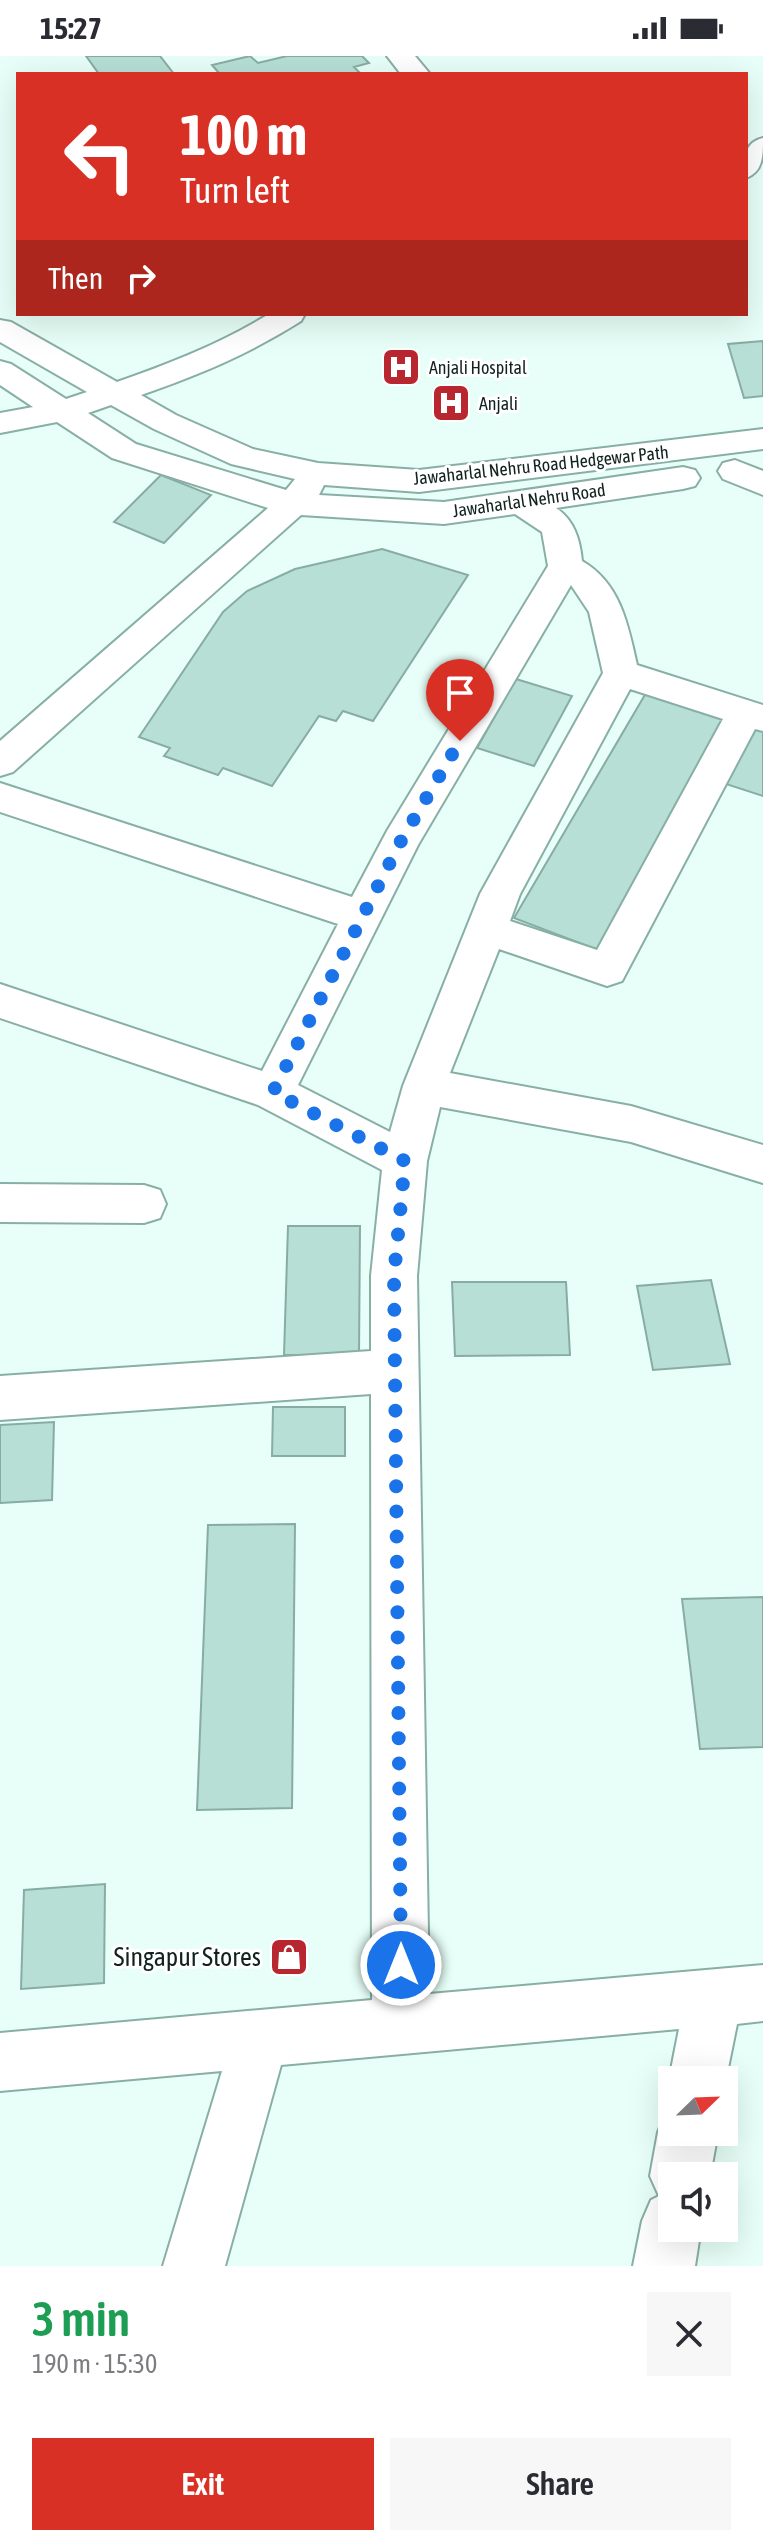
<!DOCTYPE html>
<html lang="en">
<head>
<meta charset="utf-8">
<style>
  body { margin:0; font-family:"Asap Condensed",sans-serif; background:#f7f7f7; color:#2b2b33; height:100vh; display:flex; flex-direction:column; font-size:30px; white-space:nowrap }
  * { box-sizing:border-box; margin:0 }
  p { font-size:26px; color:#7c7c81 }
  .icon { flex:none; width:44px; height:44px; fill:none; stroke:currentColor; stroke-width:2; stroke-linecap:round; stroke-linejoin:round }
  .map { position:relative; height:2210px; overflow:hidden }
  .panel { display:flex; flex-direction:column; background:#fff; flex:1 }
  .panel>* { flex:none }
  .top-card { position:absolute; left:16px; top:16px; width:732px; height:244px; border-radius:0px; box-shadow:0 8px 32px #0002; background:#d93025; color:#fff; overflow:hidden }
  .needle { width:52px; rotate:67deg }
  .fabs { position:absolute; left:658px; top:2010px; display:grid; gap:16px }
  .fabs a { display:grid; place-items:center; width:80px; height:80px; border-radius:0px; background:#fff; box-shadow:0 8px 32px #0002; font-size:40px }
  .pin { position:absolute; display:grid; place-items:center; width:68px; height:68px; color:#fff; margin:-82px -34px; border-radius:50% 50% 50% 0; rotate:-45deg; box-shadow:0 0 8px #0007 }
  .pin .icon { rotate:45deg }
  .me { position:absolute; width:88px; margin:-44px; rotate:0deg; stroke-linejoin:round; filter:drop-shadow(0 0 6px #0008) }
  .turn { display:flex; align-items:center; gap:28px; height:168px; padding:0 32px; font-size:36px }
  .turn .icon { width:104px; height:104px; stroke-width:2.5 }
  .turn b { display:block; font-size:56px; line-height:68px }
  .then { display:flex; align-items:center; height:76px; padding:0 32px; background:#0003; gap:16px; font-size:30px }
  .round { display:grid; place-items:center; flex:none; width:84px; height:84px; border-radius:0px; background:#f7f7f7 }
  .overview { display:flex; align-items:center; justify-content:space-between; height:136px; padding:0 32px }
  h1 { font-size:48px; font-weight:600; line-height:60px; color:#1e9e55 }
  .cta { display:flex; gap:16px; margin-top:auto; padding:16px 32px }
  .cta a { flex:1; height:92px; border-radius:0px; background:#d93025; color:#fff; font-size:32px; font-weight:600; line-height:92px; text-align:center }
  .cta a+a { background:#f7f7f7; color:#2b2b33 }
  .status { display:flex; justify-content:space-between; align-items:center; height:56px; padding:0 40px; background:#fff; direction:ltr }
  .status svg { height:22px; fill:currentColor }
  .map>svg:first-child { display:block }
  .building { fill:#b7dfd5; stroke:#87ada3; stroke-width:2 }
  .lines { fill:none; stroke-linecap:round; stroke-linejoin:round }
  .minor-casing { stroke:#88afa5; stroke-width:4 }
  .minor { fill:#fff; fill-rule:evenodd }
  .route { stroke:#1a73e8; stroke-width:14; stroke-dasharray:0 25.2 }
  .labels { text-anchor:middle; dominant-baseline:central; stroke-width:6; stroke-linejoin:round; paint-order:stroke }
  .far-poi-label { font-size:18px; fill:#12221e; stroke:#fff; text-anchor:start }
  .far-street-label { font-size:18px; fill:#12221e; stroke:#fff }
  .near-poi-label { font-size:26px; fill:#12221e; stroke:#fff; text-anchor:end }
</style>
</head>
<body>
<div class="status"><b>15:27</b><svg viewBox="0 0 49 12"><path d="M0 12V9h3v3zM5 12V6h3v6zM10 12V3h3v9zM15 12V0h3v12zM26 1h20v11H26zM47 4h2v5h-2z"/></svg></div>
<div class="map">
<svg width="763" height="2210" viewBox="0 0 763 2210">
  <rect width="100%" height="100%" fill="#e7fff8"/>
  <!-- building -->
  <g class="building">
    <polygon points="86,0 160,0 174,18 99,18"/>
    <polygon points="250,0 258,7 287,0 362,0 369,7 354,11 361,18 216,18 219,17 212,9"/>
    <polygon points="763,285 763,340 744,342 728,288"/>
    <polygon points="161,419 211,439 164,487 114,466"/>
    <polygon points="382,493 468,519 373,665 343,655 336,665 319,660 272,730 223,712 218,719 164,700 170,692 139,681 223,556 247,535 295,513"/>
    <polygon points="516,623 572,640 534,710 477,692"/>
    <polygon points="646,637 724,664 598,894 514,862"/>
    <polygon points="757,670 763,672 763,740 726,728"/>
    <polygon points="288,1170 360,1170 359,1299 284,1299"/>
    <polygon points="711,1224 730,1308 653,1314 637,1230"/>
    <polygon points="452,1226 566,1226 570,1299 455,1300"/>
    <polygon points="273,1351 345,1351 345,1400 272,1400"/>
    <polygon points="54,1366 52,1444 0,1447 0,1369"/>
    <polygon points="295,1468 292,1752 197,1754 208,1469"/>
    <polygon points="763,1541 763,1691 700,1693 682,1543"/>
    <polygon points="105,1828 104,1927 21,1933 24,1834"/>
  </g>
  <g class="lines">
    <defs>
      <g id="minor">
        <polygon points="387,0 415,0 430,18 401,18"/>
        <path d="M763 82C763 100 763 116 746 122 746 103 742 87 763 82Z"/>
        <path d="M269 258H305L301 265C247 299 201 318 141 339L176 359 253 393 318 407 419 414 763 373V393L419 436 324 429 319 439 444 446 683 411 695 414 700 422 695 430 683 433 556 452C574 464 580 483 582 505 620 527 628 568 637 609L763 649V675L755 673 622 925 607 930 499 893 450 1017 631 1050 763 1089V1127L631 1086 440 1051 427 1105 417 1220 429 1938 763 1909V1965L737 1968 724 2032V2024H672V2032L669 2024 679 1973 281 2009 225 2210H163L222 2015 0 2035V1977L372 1944 371 1338 0 1364V1320L371 1295V1220L382 1114 258 1049 0 962V928L262 1015 338 868 0 756V727L352 841 387 775 548 510 542 476 515 458 444 468 301 459 13 716 0 720V685L268 452 112 402 57 366 0 377V357L33 351 0 329V305L11 308 66 343 87 336 0 286V264L11 266 117 326C171 307 220 288 269 258ZM111 349 154 373 231 408 295 423 286 434 136 388 88 357ZM571 529 589 556 603 617 480 838 403 1030 390 1076 298 1029 418 789ZM630 633 723 663 597 894 510 865 520 838Z"/>
        <polygon points="735,404 763,415 763,439 723,423 718,415 723,407"/>
        <polygon points="0,1128 144,1129 160,1134 166,1148 160,1162 144,1167 0,1166"/>
        <polygon points="672,2053 672,2076 718,2076 710,2120 672,2120 672,2172 701,2172 695,2210 633,2210 642,2165 651,2144 659,2140 650,2120 658,2076 667,2055"/>
      </g>
    </defs>
    <!-- minor casing -->
    <use href="#minor" class="minor-casing"/>
    <!-- minor -->
    <use href="#minor" class="minor"/>
  </g>
  <g class="lines">
    <!-- route -->
    <polyline class="route" points="401,1909 394,1220 405,1105 273,1036 401,785 460,685"/>
  </g>
  <!-- icons -->
  <defs>
    <symbol id="hospital-square" viewBox="-11 -11 22 22"><rect x="-9" y="-9" width="18" height="18" rx="4" fill="#b8272f" stroke="#fff"/><path d="M-5-5h3v3.5h4V-5h3V5h-3V1.5h-4V5h-3Z" fill="#fff"/></symbol>
    <symbol id="shop-square" viewBox="-11 -11 22 22"><rect x="-9" y="-9" width="18" height="18" rx="4" fill="#b8272f" stroke="#fff"/><path d="M-5-2.5h2.3a2.7 3.5 0 0 1 5.4 0H5L5.5 6h-11ZM-1.5-2.5h3a1.5 2.3 0 0 0-3 0Z" fill="#fff"/></symbol>
  </defs>
  <g fill-rule="evenodd">
    <use href="#hospital-square" x="379" y="289" width="44" height="44"/>
    <use href="#hospital-square" x="429" y="325" width="44" height="44"/>
    <use href="#shop-square" x="267" y="1879" width="44" height="44"/>
  </g>
  <g class="labels">
    <!-- far-poi labels -->
    <g class="far-poi-label">
      <text x="429" y="311">Anjali Hospital</text>
      <text x="479" y="347">Anjali</text>
    </g>
    <!-- far-street labels -->
    <g class="far-street-label">
      <text transform="translate(541 409) rotate(-6)">Jawaharlal Nehru Road Hedgewar Path</text>
      <text transform="translate(529 444) rotate(-8)">Jawaharlal Nehru Road</text>
    </g>
    <!-- near-poi labels -->
    <g class="near-poi-label">
      <text x="261" y="1901">Singapur Stores</text>
    </g>
  </g>
</svg>
<div class="fabs">
<a><svg class="needle" viewBox="-14 -14 28 28"><path d="M0-13l5 13h-10z" fill="#e53935"/><path d="M0 13l5-13h-10z" fill="#7c7c81"/></svg></a>
<a><svg class="icon" aria-label="sound" viewBox="0 0 24 24"><path d="M4 9h4l5-4v14l-5-4H4zM17 9q2 3 0 6"/></svg></a>
</div>
<div class="pin" style="left:460px;top:685px;background:#d93025"><svg class="icon" aria-label="arrive" viewBox="0 0 24 24"><path d="M6 21V4h12l-3 4 3 4H6"/></svg></div>
<svg class="me" style="left:401px;top:1909px" viewBox="-20 -20 40 40"><circle r="17" fill="#1a73e8" stroke="#fff" stroke-width="3"/><path d="M0-11L8 9 0 5-8 9z" fill="#fff"/></svg>
<div class="top-card">
<div class="turn"><svg class="icon" aria-label="left" viewBox="0 0 24 24"><path d="M17 20v-9H6M10 6l-5 5 5 5"/></svg><div><b>100 m</b>Turn left</div></div>
<div class="then">Then<svg class="icon" aria-label="right" viewBox="0 0 24 24"><path d="M7 20v-9h11M14 6l5 5-5 5"/></svg></div>
</div>
</div>
<section class="panel">
<div class="overview"><div><h1>3 min</h1><p>190 m · 15:30</p></div><a class="round"><svg class="icon" aria-label="close" viewBox="0 0 24 24"><path d="M6 6l12 12M18 6L6 18"/></svg></a></div>
<div class="cta"><a>Exit</a><a>Share</a></div>
</section>
</body>
</html>
